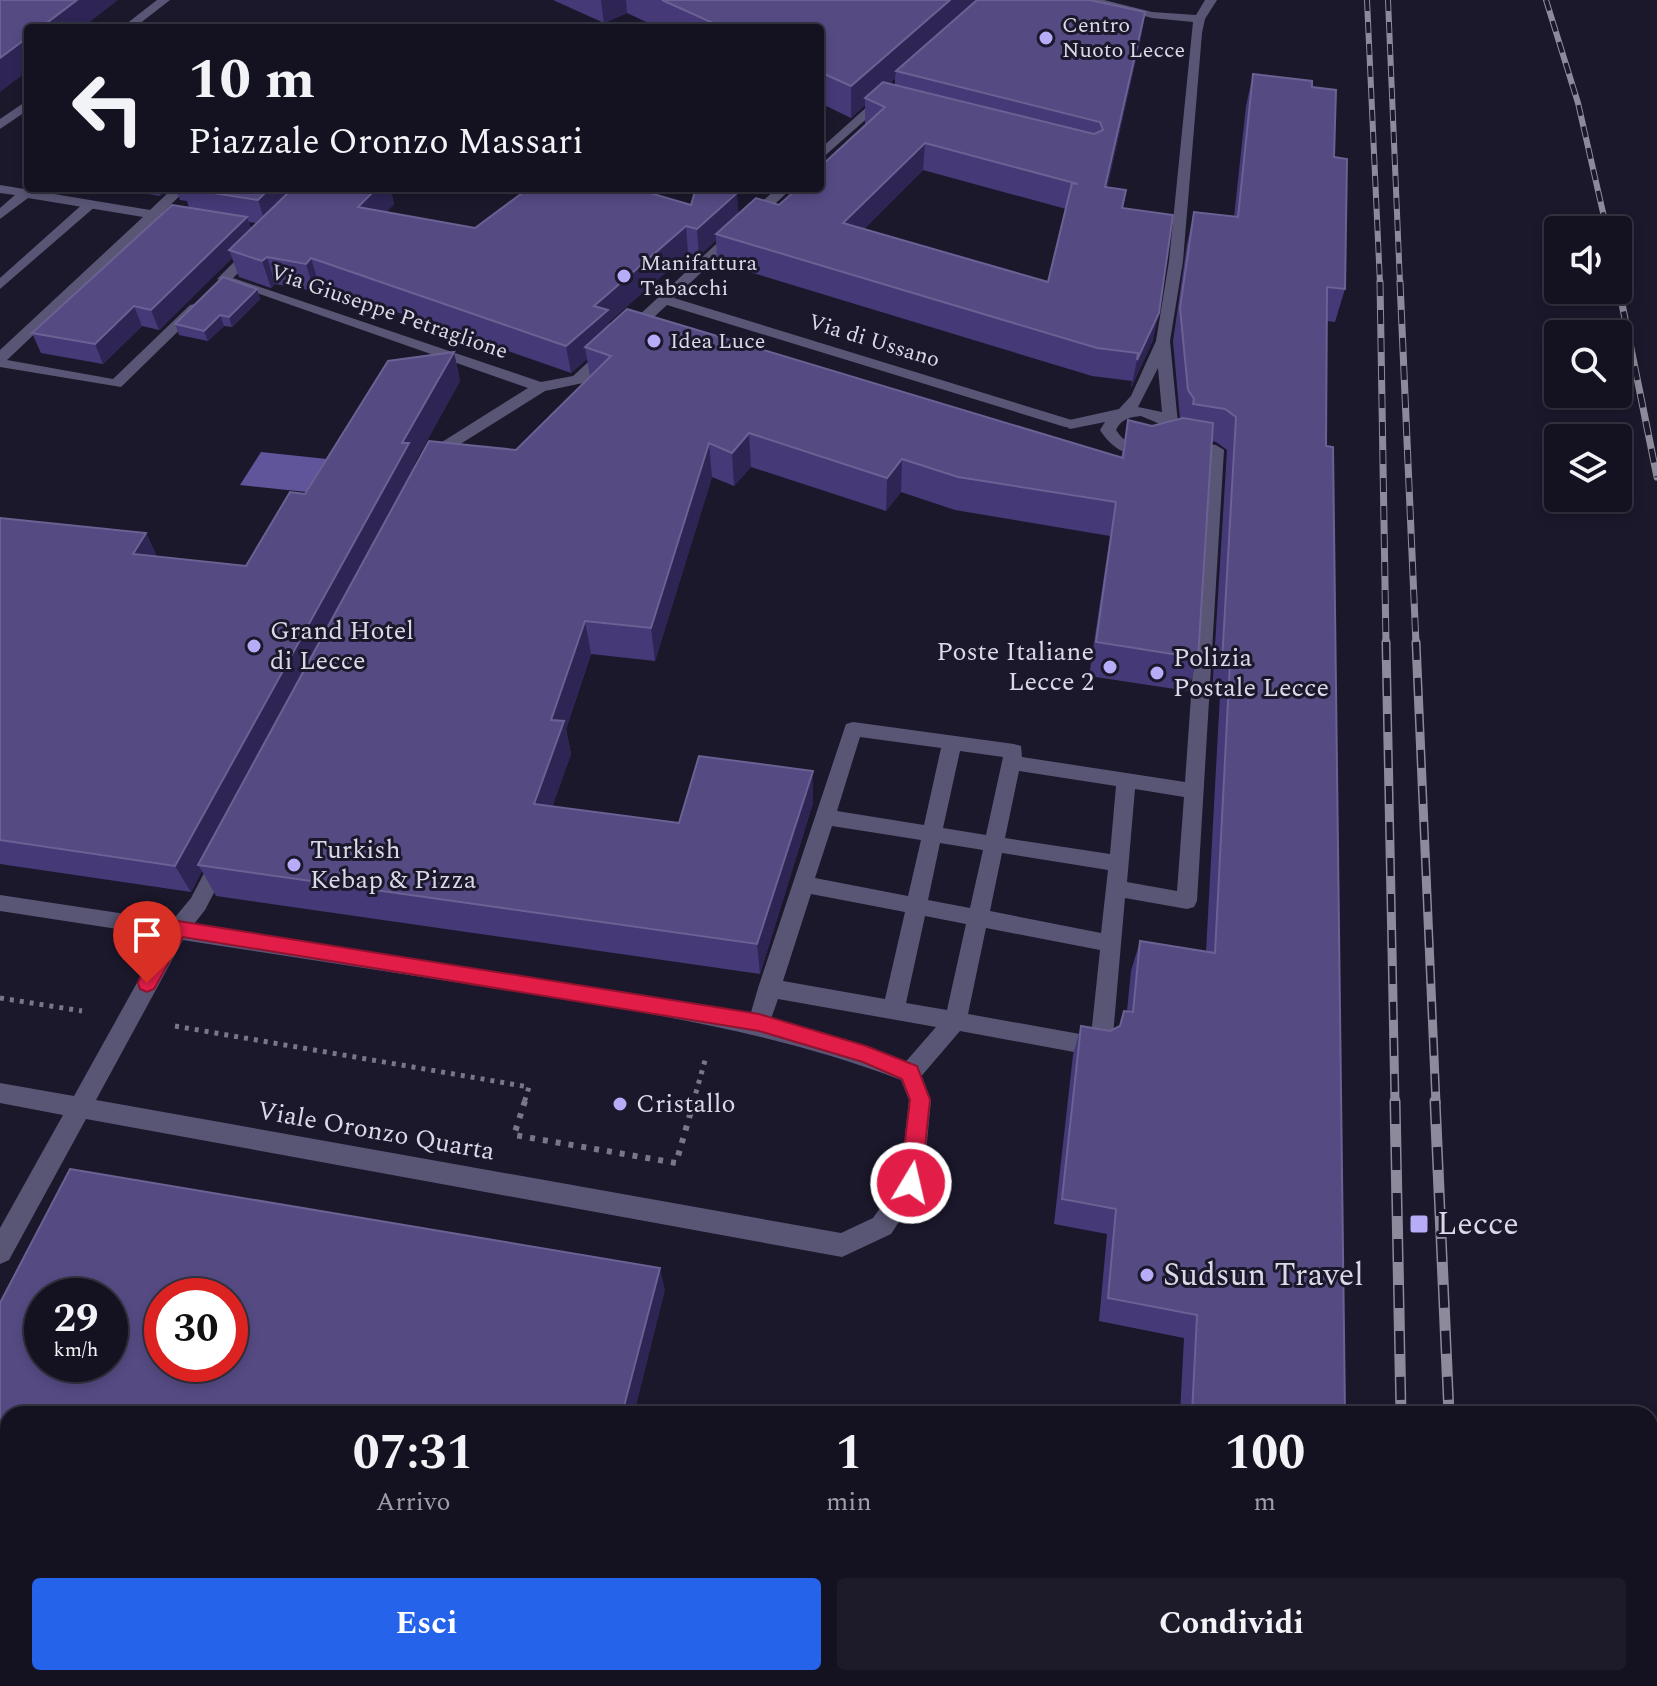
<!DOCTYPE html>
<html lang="it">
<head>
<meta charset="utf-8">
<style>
  body { margin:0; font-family:Spectral,serif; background:#1d1b2a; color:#f1f3f6; height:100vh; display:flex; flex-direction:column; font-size:30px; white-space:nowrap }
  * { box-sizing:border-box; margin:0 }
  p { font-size:26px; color:#9d9ea5 }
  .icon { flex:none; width:44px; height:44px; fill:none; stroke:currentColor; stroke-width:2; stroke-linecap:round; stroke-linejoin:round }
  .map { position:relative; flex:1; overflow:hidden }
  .details { position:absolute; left:0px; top:1406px; width:1658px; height:280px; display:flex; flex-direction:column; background:#141221; border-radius:24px 24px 0 0; box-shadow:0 4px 12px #0003,0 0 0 2px #33323f }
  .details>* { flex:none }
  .top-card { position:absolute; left:24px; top:24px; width:800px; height:168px; border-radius:8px; box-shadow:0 4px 12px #0003,0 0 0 2px #33323f; background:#141221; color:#f1f3f6; overflow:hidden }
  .tools { position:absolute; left:1544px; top:216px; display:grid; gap:16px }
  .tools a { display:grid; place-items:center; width:88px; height:88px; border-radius:8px; background:#141221; box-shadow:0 4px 12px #0003,0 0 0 2px #33323f; font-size:40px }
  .speed { position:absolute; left:24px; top:1278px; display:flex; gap:16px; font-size:40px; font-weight:700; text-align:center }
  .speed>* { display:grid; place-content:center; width:104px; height:104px; border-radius:50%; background:#141221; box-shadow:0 4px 12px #0003,0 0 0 2px #33323f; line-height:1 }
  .speed small { font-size:20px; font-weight:400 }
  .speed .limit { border:12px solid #d22; background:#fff; color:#111 }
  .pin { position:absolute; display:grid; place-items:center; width:68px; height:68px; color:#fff; margin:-82px -34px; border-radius:50% 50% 50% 0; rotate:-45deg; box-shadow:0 0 8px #0007 }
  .pin .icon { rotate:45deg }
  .me { position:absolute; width:88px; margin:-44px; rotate:9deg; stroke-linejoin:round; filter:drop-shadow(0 0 6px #0008) }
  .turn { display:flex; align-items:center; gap:28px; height:168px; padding:0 32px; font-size:36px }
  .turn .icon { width:104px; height:104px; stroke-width:2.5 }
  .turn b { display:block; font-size:56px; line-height:68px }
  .eta { display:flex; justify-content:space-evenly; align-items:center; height:136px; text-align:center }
  .eta b { font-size:48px; font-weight:700; line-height:56px }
  .button { display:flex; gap:16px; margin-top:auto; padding:16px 32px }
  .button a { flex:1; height:92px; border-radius:8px; background:#2563eb; color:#fff; font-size:32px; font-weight:700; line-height:92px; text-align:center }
  .button a+a { background:#1d1b2a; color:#f1f3f6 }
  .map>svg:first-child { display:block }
  .water { fill:#60549b }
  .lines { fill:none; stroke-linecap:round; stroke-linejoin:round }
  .path-far1 { stroke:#787687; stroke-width:5; stroke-dasharray:4 6; stroke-linecap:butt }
  .path { stroke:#787687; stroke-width:6; stroke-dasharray:5 8; stroke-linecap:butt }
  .service { fill:#595675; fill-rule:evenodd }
  .pedestrian { fill:#595675; fill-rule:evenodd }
  .minor { fill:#595675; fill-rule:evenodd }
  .rail-far3-casing { stroke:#8d8b9b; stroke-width:6 }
  .rail-far2-casing { stroke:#8d8b9b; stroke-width:7 }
  .rail-far1-casing { stroke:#8d8b9b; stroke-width:9 }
  .rail-casing { stroke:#8d8b9b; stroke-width:11 }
  .rail-far3 { stroke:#1b182c; stroke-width:4; stroke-dasharray:11; stroke-linecap:butt }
  .rail-far2 { stroke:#1b182c; stroke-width:5; stroke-dasharray:14; stroke-linecap:butt }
  .rail-far1 { stroke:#1b182c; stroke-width:6; stroke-dasharray:18; stroke-linecap:butt }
  .rail { stroke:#1b182c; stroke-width:8; stroke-dasharray:23; stroke-linecap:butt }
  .wall { fill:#463977; fill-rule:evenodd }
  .shaded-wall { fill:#2e2554 }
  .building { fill:#564a83; stroke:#6b6193; stroke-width:2; fill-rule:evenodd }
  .route { fill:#e11d48; stroke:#92132f; stroke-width:2 }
  .poi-dot { fill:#b6acf8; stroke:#1b182c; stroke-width:3 }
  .labels { text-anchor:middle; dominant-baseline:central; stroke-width:6; stroke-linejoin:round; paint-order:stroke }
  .far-poi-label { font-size:22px; fill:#dad9e7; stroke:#1b182c; text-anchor:start }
  .far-street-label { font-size:22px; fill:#dad9e7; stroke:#1b182c }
  .poi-label { font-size:26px; fill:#dad9e7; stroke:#1b182c; text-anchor:start }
  .street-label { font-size:26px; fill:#dad9e7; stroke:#1b182c }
  .near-poi-label { font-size:32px; fill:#dad9e7; stroke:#1b182c; text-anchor:start }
</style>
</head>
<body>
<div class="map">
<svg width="1657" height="1686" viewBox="0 0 1657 1686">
  <rect width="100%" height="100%" fill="#1b182c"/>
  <!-- water -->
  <polygon class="water" points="261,452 336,460 316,493 240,485"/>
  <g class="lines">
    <!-- path-far1 -->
    <g class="path-far1">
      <polyline points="0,998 82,1011"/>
      <polyline points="175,1026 529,1087 524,1103"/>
      <polyline points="693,1103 706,1057"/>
    </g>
    <!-- path -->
    <polyline class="path" points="525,1101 514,1135 676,1163 694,1101"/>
    <!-- service -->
    <g class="service">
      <path d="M1085 0H1104L1152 12 1196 15 1205 0H1217L1205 19 1202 33 1183 261 1170 341 1178 424 1184 434 1179 447C1148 462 1119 460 1100 430L1105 422 1070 429 1062 424 1065 421 1119 409 1131 396 1156 341 1169 261 1193 22 1152 18ZM1158 368 1162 412 1138 407ZM1141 416 1160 424 1168 434 1166 441C1146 450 1128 449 1116 430 1121 419 1130 417 1141 416Z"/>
      <polygon points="85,202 97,205 0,289 0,278"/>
    </g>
    <!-- pedestrian -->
    <path class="pedestrian" d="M1185 441 1216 445 1224 450 1197 901 1194 907 1187 909 1125 898 1112 1047 1109 1054 1101 1057 960 1031 918 1080 910 1083 902 1080 899 1073 902 1066 936 1027 778 999 767 1030 759 1032 751 1030 748 1023 758 988 846 724 853 722 1014 744 1021 746 1022 757 1185 782 1208 454 1179 449V443ZM860 737 941 748 924 825 837 811ZM960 751 1003 757 986 835 943 828ZM1019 771 1116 786 1110 854 1005 838ZM1135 789 1184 797 1177 891 1127 882ZM832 826 921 840 908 896 815 878ZM940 843 983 850 970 908 928 900ZM1002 853 1108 870 1101 933 990 911ZM811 894 905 912 885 999 783 981ZM925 916 966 924 947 1010 906 1003ZM986 928 1100 950 1091 1036 968 1014Z"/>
    <!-- minor -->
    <g class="minor">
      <polygon points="157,0 170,0 134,28 121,28"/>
      <polygon points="879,96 889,99 820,160 820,149"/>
      <polygon points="28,100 28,110 0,129 0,119"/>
      <polygon points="0,185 150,210 173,188 188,188 163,212 193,220 186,224 156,219 7,360 113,379 190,305 195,304 202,308 121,387 0,367 0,350 143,217 28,198 0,219 0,208 15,195 0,193"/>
      <polygon points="777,188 792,188 674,298 1075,421 1075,427 1065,427 667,305 583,383 545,391 446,453 440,465 434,466 426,461 434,447 528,388 217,279 249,247 259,247 259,253 233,278 541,382 573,376"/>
      <path d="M221 852 228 854 231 860 205 910 194 924 706 1005 809 1029 918 1066 931 1100 923 1183 919 1191 891 1234 842 1257 86 1119 9 1260 0 1264V1228L63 1115 0 1103V1083L74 1096 163 936 0 911V895L172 921 191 898 214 854ZM183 940C293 957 402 974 512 991 645 1012 775 1032 901 1080L909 1100 900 1180 873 1218 841 1233 96 1100Z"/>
    </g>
    <defs>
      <g id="rail-far3">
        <polyline points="1367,0 1380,284"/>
        <polyline points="1388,0 1400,284"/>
        <polyline points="1546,0 1578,103 1607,230"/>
      </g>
      <g id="rail-far2">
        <polyline points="1380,282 1386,644"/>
        <polyline points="1400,282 1416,644"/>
        <polyline points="1618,284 1657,477"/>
      </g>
      <g id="rail-far1">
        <polyline points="1386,642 1395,1103"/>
        <polyline points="1416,642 1436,1103"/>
      </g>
      <g id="rail">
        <polyline points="1395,1101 1401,1414"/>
        <polyline points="1435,1101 1449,1414"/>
        <polyline points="1404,1678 1404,1686"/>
        <polyline points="1458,1678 1459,1686"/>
      </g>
    </defs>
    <!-- rail-far3 casing -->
    <use href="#rail-far3" class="rail-far3-casing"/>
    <!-- rail-far2 casing -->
    <use href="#rail-far2" class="rail-far2-casing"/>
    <!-- rail-far1 casing -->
    <use href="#rail-far1" class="rail-far1-casing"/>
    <!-- rail casing -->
    <use href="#rail" class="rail-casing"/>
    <!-- rail-far3 -->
    <use href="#rail-far3" class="rail-far3"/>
    <!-- rail-far2 -->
    <use href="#rail-far2" class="rail-far2"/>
    <!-- rail-far1 -->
    <use href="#rail-far1" class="rail-far1"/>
    <!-- rail -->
    <use href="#rail" class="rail"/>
  </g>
  <!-- wall -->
  <g class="wall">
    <path d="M553 0H1090L1145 12 1141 37 1107 188 1126 190 1123 209 1153 340 1131 388 1132 381 1092 376 717 262 716 240 699 256 688 253 609 322 610 325 1121 458 1128 420 1152 426 1180 419 1173 341 1187 244 1194 212 1234 217 1246 106 1253 74 1312 87 1334 157 1345 289 1335 322 1327 321 1326 446 1345 1414H1180L1184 1338 1099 1321 1107 1234 1054 1224 1073 1055 1081 1026 1110 1031 1120 1027 1124 1011H1127L1131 971 1140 941 1206 952 1220 695 1212 694 1227 450 1216 442 1212 441 1198 658 1188 691 1089 676 1110 536 955 510 901 492 886 511 751 467 734 486 712 477 655 661 591 654 566 729 571 754 552 807 679 823 813 771V803L760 974 216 896 202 871 191 892 0 864V518L146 533 157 557 246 566 305 494 454 352 460 381 414 464 415 467 516 450 590 377 587 359 571 373 319 285 314 291 275 284 271 288 239 277 232 258 159 330 142 326 103 364 41 353 32 333 189 208 187 201 180 200 176 188H390L394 204 386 212 475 228 691 205 738 214 779 205 866 125 865 124V105L851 118 820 103V28H659L627 13 604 23ZM895 78V85L889 84ZM923 170 1066 209 1048 282 864 229ZM249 222 257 223 251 229Z"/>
    <polygon points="115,188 170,188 160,196"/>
    <polygon points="257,289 260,299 232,327 224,326 208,341 179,335 175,324"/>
    <polygon points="1657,1564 1657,1686 1650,1686 1650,1565"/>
    <polygon points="1166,1678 1348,1678 1348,1686 1165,1686"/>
  </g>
  <!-- shaded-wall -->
  <g class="shaded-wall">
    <polygon points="77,0 118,0 82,28 40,28"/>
    <polygon points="601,0 626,0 627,13 604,23"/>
    <polygon points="950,0 980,0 896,71 895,78 870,100 865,98 865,105 851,118 851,86"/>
    <polygon points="1145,12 1141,37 1101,214 1105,187"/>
    <polygon points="28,37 28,71 0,92 0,58"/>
    <polygon points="925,143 923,170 843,250 843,223"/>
    <polygon points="157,188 170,188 160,196"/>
    <polygon points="270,188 304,188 266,225 258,200"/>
    <polygon points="377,188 390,188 394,204 365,234 358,207"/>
    <polygon points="737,193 739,219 716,234 716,240 699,256 697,229"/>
    <polygon points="247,217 254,237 229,250 232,258 159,330 151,310"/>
    <polygon points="686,226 688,253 609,322 611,337 585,347 587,359 571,373 566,346 594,306"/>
    <polygon points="267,257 275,284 271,288 262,261"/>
    <polygon points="311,258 319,285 314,291 306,264"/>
    <polygon points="257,289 260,299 232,327 229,317"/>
    <polygon points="134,306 142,326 103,364 95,344"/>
    <polygon points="1159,313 1153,340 1131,388 1137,360"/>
    <polygon points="220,315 224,326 208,341 204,331"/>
    <polygon points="454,352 460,381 414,464 417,472 198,865 202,871 191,892 175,866 402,443"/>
    <polygon points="749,433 751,467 734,486 732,453"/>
    <polygon points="709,443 712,477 655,661 651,628"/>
    <polygon points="902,459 901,492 886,511 887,478"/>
    <polygon points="146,533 159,562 133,554"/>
    <polygon points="585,621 591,654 566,729 571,754 542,836 534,804 551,720"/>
    <polygon points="813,771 813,803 760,974 757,944"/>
    <polygon points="660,1268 665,1290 634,1414 622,1414"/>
    <polygon points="24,1678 58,1678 54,1686 21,1686"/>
  </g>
  <!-- building -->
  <g class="building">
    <polygon points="0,0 77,0 40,28 28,28 28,37 0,58"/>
    <polygon points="662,0 950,0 851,86 820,72 820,28 724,28"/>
    <path d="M977 0H1090L1145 12 1105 187 1126 190 1122 208 1173 215 1159 313 1137 360 1138 353 1097 348 716 234 756 198 779 205 798 188H820V167L885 107 865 98 883 82 1094 134 1103 130 1100 122 896 71ZM925 143 1078 184 1072 183 1048 282 843 223Z"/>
    <polygon points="1253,74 1312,81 1312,87 1336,90 1334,157 1347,159 1345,289 1327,287 1326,446 1333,447 1345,1414 1192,1414 1197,1315 1108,1298 1116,1209 1062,1199 1081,1026 1110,1031 1120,1026 1124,1011 1133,1012 1140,941 1215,953 1230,663 1222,662 1236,417 1225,409 1193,404 1194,399 1188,390 1180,308 1194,212 1238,217"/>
    <polygon points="182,188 270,188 258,200"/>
    <polygon points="293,188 377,188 358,207 475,228 529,188 633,188 691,205 696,188 719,188 737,193 697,229 686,226 594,306 608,310 566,346 311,258 306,264 267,257 262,261 229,250"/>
    <polygon points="172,205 247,217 151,310 134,306 95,344 32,333"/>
    <polygon points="223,277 257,289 229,317 220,315 204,331 175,324"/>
    <polygon points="627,309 1123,458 1128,420 1152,426 1183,418 1213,423 1198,658 1096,642 1116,502 958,477 902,459 887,478 749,433 732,453 709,443 651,628 585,621 551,720 564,721 534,804 679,823 699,756 813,771 757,944 198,865 429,441 516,450 611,356 585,347"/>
    <polygon points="454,352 402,443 409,443 175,866 0,840 0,518 146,533 133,554 246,566 290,492 305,494 388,361"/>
    <path d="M70 1169 660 1268 622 1414H8V1678H24L21 1686H0V1303ZM42 1296H110V1364H42ZM162 1296H230V1364H162Z"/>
    <polygon points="1657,1564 1657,1653 1650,1592 1650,1565"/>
    <polygon points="291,1678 1082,1678 1081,1686 288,1686"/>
    <polygon points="1179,1678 1348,1678 1348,1686 1178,1686"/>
  </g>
  <!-- route -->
  <polygon class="route" points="178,921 759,1014 866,1046 917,1066 930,1100 921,1183 918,1190 911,1193 903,1190 900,1183 910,1100 902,1079 863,1062 759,1031 183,937 154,989 147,992 140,989 138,983 140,978 171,923"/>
  <!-- markers -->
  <g class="poi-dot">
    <circle cx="1046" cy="38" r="8"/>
    <circle cx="624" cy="276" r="8"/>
    <circle cx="654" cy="341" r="8"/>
    <circle cx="254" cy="646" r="8"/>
    <circle cx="1110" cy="667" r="8"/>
    <circle cx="1157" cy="673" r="8"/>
    <circle cx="294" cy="865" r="8"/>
    <circle cx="620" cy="1104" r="8"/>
    <rect x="1409" y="1214" width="20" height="20" rx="4"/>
    <circle cx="1147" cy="1275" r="8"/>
  </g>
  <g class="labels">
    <!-- far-poi labels -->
    <g class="far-poi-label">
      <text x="1062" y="25">Centro<tspan x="1062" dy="25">Nuoto Lecce</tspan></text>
      <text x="640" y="263">Manifattura<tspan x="640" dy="25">Tabacchi</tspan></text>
      <text x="670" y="341">Idea Luce</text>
    </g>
    <!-- far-street labels -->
    <g class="far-street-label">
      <text transform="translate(389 312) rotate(19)">Via Giuseppe Petraglione</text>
      <text transform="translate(874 341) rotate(17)">Via di Ussano</text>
    </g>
    <!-- poi labels -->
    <g class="poi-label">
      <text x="270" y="631">Grand Hotel<tspan x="270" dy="30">di Lecce</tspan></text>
      <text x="1094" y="652" text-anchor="end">Poste Italiane<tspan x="1094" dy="30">Lecce 2</tspan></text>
      <text x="1173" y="658">Polizia<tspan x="1173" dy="30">Postale Lecce</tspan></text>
      <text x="310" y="850">Turkish<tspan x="310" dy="30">Kebap &amp; Pizza</tspan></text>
      <text x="636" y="1104">Cristallo</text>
    </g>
    <!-- street labels -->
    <g class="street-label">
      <text transform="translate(376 1131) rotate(10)">Viale Oronzo Quarta</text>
    </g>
    <!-- near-poi labels -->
    <g class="near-poi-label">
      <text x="1437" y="1224">Lecce</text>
      <text x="1163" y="1275">Sudsun Travel</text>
    </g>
  </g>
</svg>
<div class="tools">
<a><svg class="icon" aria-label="sound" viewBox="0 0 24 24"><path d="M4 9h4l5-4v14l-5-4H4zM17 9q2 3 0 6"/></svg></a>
<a><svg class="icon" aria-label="search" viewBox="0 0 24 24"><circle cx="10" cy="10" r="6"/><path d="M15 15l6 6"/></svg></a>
<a><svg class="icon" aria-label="layers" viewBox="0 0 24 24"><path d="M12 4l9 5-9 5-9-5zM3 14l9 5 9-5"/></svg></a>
</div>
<div class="speed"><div>29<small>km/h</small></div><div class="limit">30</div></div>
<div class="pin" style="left:147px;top:983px;background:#d93025"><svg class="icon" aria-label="arrive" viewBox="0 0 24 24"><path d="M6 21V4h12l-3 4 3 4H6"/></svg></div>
<svg class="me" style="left:911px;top:1183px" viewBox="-20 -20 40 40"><circle r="17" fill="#e11d48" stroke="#fff" stroke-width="3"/><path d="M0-11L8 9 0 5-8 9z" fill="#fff"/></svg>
<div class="top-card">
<div class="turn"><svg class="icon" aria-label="left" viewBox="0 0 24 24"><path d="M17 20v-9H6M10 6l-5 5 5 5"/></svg><div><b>10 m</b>Piazzale Oronzo Massari</div></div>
</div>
<section class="details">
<div class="eta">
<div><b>07:31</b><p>Arrivo</p></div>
<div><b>1</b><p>min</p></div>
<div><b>100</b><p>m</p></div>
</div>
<div class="button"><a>Esci</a><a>Condividi</a></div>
</section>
</div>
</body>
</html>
